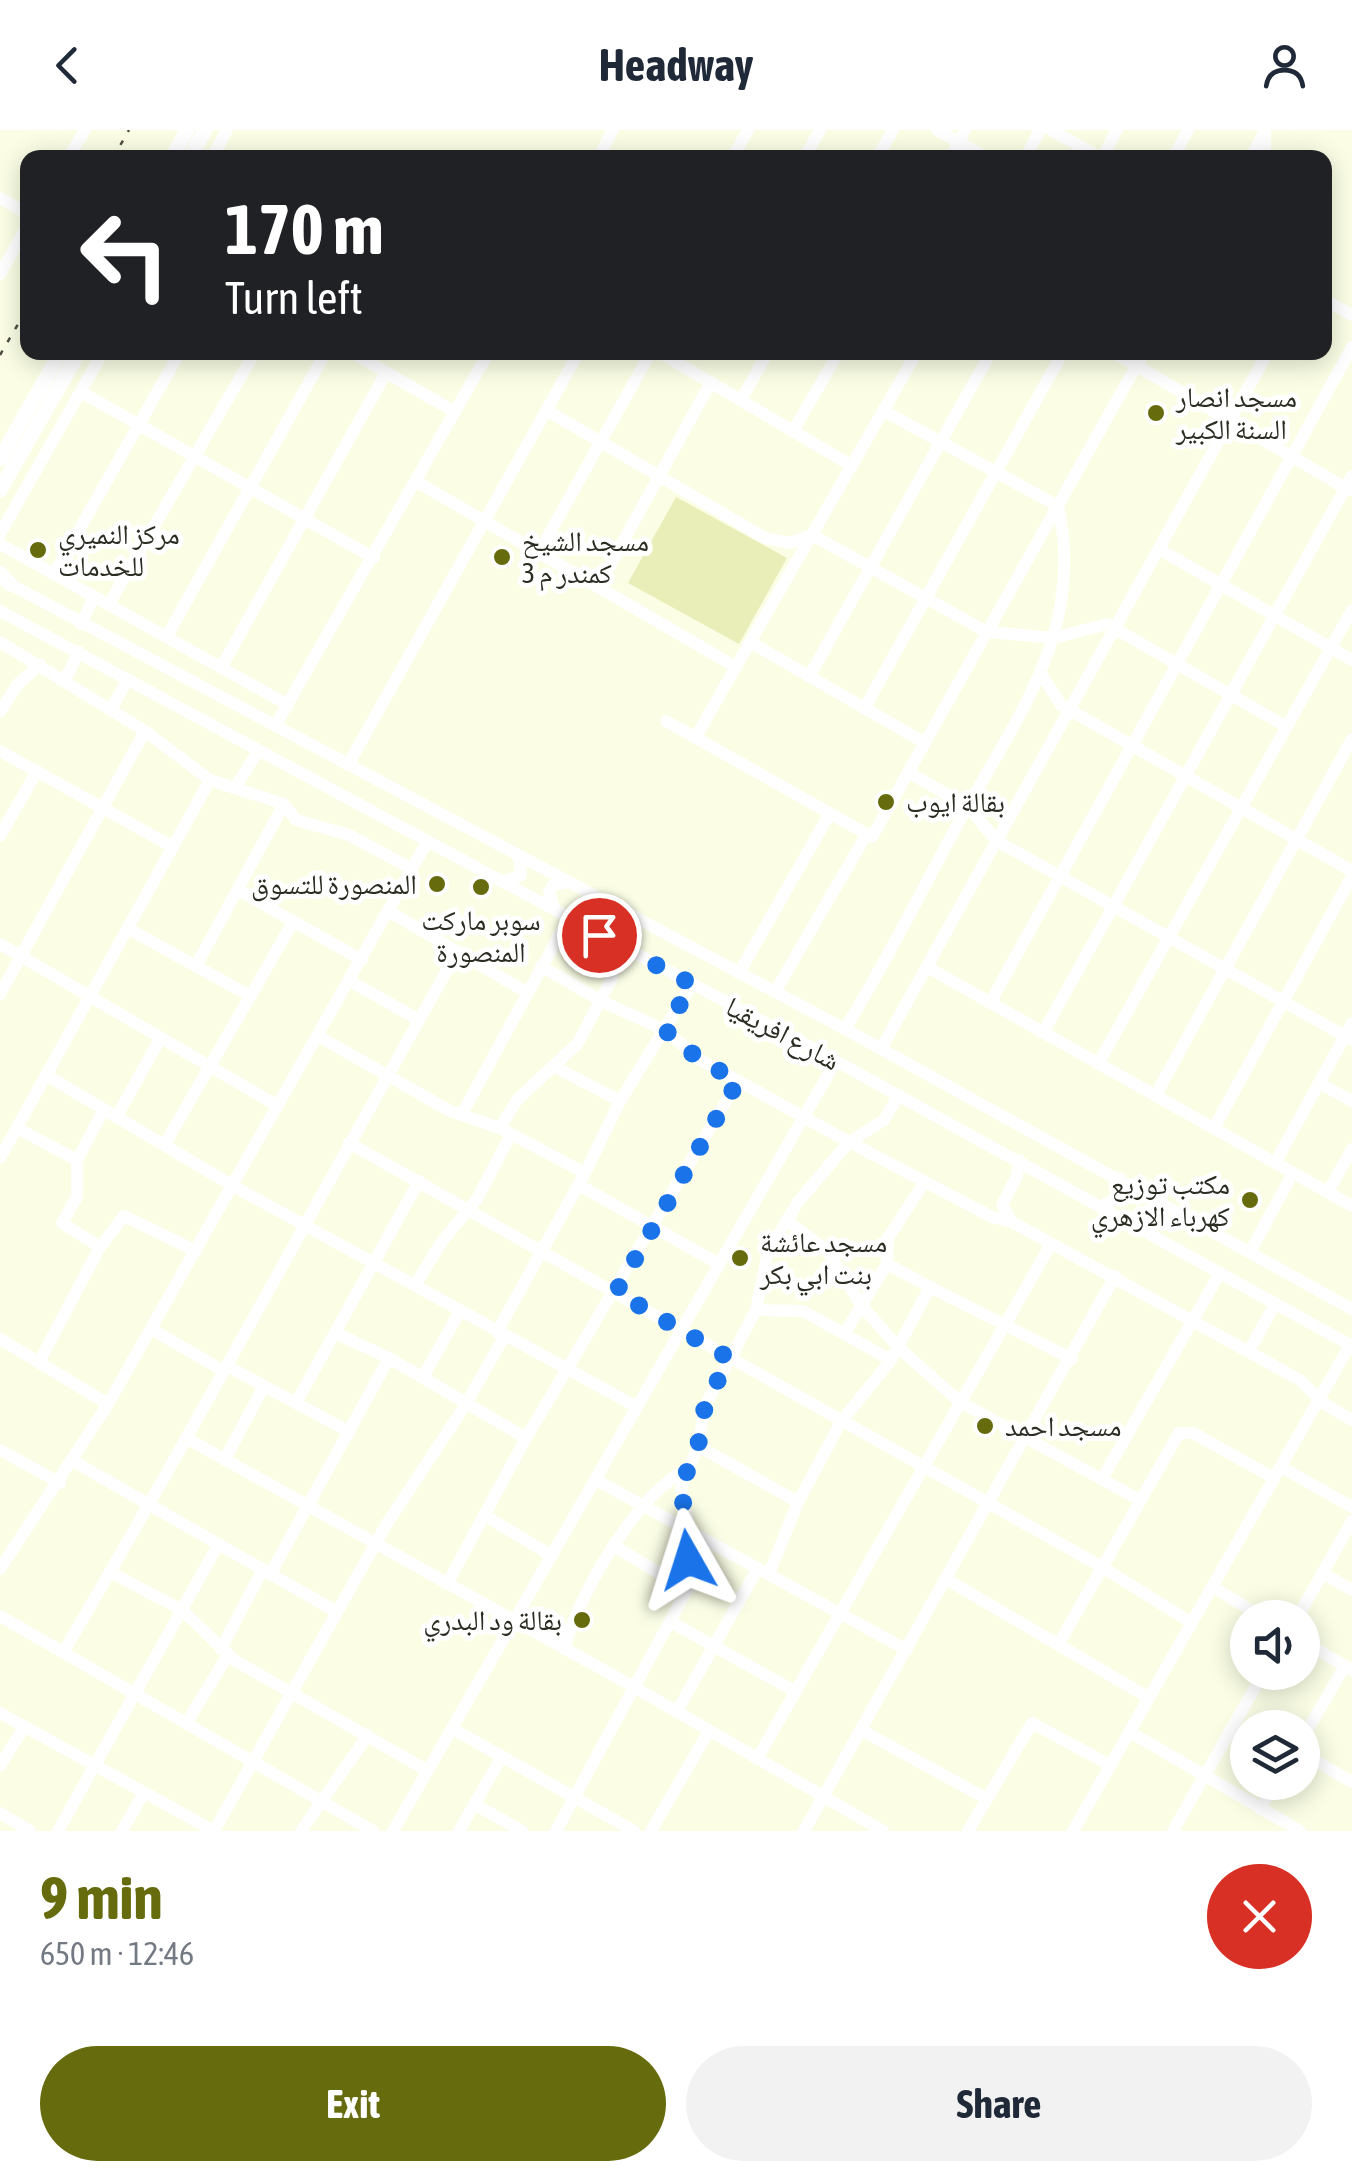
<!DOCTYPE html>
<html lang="en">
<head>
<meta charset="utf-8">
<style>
  body { margin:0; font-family:"Asap Condensed","Noto Naskh Arabic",sans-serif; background:#f2f2f3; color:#1f2937; height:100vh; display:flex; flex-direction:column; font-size:38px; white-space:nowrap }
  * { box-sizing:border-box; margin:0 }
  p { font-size:32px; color:#747a83 }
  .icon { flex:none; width:55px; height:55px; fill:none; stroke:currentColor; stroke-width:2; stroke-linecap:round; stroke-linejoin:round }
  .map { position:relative; height:1701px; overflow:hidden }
  .details { display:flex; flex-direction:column; background:#fff; flex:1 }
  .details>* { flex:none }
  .hud { position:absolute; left:20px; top:20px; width:1312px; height:210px; border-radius:20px; box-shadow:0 5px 25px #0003; background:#202124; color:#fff; overflow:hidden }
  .tools { position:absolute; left:1230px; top:1470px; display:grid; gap:20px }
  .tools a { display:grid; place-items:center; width:90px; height:90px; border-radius:50%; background:#fff; box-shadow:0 5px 25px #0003; font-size:50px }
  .pin { position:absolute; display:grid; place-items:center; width:85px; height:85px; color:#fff; margin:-42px; border:5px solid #fff; border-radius:50%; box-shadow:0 2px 10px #0007 }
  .me { position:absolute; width:110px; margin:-55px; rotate:354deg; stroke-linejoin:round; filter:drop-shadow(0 0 8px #0008) }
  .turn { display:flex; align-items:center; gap:35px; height:210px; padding:0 40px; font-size:45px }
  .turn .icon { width:130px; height:130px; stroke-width:2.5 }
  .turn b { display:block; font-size:70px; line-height:85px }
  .round { display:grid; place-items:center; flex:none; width:105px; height:105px; border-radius:52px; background:#f2f2f3 }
  .headline { display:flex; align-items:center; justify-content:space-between; height:170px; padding:0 40px }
  h1 { font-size:60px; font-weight:700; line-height:75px; color:#666b0d }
  .cta { display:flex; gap:20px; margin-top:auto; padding:20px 40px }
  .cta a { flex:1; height:115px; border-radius:60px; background:#666b0d; color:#fff; font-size:40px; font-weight:700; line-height:115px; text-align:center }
  .cta a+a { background:#f2f2f3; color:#1f2937 }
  header { display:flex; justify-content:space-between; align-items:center; height:130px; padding:0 40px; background:#fff; font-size:45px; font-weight:700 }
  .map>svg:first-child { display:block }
  .green { fill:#e9eeb8 }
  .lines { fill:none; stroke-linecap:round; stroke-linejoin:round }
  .minor { stroke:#fff; stroke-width:12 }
  .major { stroke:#fff; stroke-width:15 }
  .rail { stroke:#4c4f42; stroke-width:2.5; stroke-dasharray:5 10; stroke-linecap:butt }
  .route { stroke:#1a73e8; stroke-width:18; stroke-dasharray:0 32.4 }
  .poi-dot { fill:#666b0d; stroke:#fff; stroke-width:4 }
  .labels { text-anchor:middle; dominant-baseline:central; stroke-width:10; stroke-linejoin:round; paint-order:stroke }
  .poi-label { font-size:28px; fill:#2b2d23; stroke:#fff; text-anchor:start }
  .street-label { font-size:28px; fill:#2b2d23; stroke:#fff }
</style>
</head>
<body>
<header><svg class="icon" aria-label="back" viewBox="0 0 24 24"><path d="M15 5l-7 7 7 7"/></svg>Headway<svg class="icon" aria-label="person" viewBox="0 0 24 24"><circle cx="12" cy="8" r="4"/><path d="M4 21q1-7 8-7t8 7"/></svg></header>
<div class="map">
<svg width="1352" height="1701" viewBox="0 0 1352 1701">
  <rect width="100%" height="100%" fill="#fbfee5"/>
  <!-- green -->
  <polygon class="green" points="676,367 787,428 739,514 628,453"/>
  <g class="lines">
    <!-- minor -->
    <g class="minor">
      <polyline points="937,0 987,28"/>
      <polyline points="1051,0 1101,28"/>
      <polyline points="1265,3 1265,28"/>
      <polyline points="68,28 85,0"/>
      <polyline points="212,28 227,0"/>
      <polyline points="598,28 613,0"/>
      <polyline points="732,28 748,0"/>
      <polyline points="804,28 820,0"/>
      <polyline points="877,28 893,0"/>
      <polyline points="950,28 965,0"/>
      <polyline points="1025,28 1040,0"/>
      <polyline points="1102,28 1117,0"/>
      <polyline points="1173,28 1188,0"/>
      <polyline points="1251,28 1265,0"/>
      <polyline points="0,68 28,84"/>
      <polyline points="0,144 28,95"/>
      <polyline points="1325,170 1352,185"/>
      <polyline points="351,222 455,282"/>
      <polyline points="659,222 852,336"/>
      <polyline points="1113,222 1349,360"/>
      <polyline points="81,262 374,428"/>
      <polyline points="741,270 768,222"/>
      <polyline points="546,280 765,408 790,413 812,405 987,502 1054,508 1107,494 1287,597"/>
      <polyline points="793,301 839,222"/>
      <polyline points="417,352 736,537"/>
      <polyline points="0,404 103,222"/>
      <polyline points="0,414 288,575"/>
      <polyline points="1159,419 1352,530"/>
      <polyline points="539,422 651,222"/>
      <polyline points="54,444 180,222"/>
      <polyline points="4,451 845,899 1352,1179"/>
      <polyline points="598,457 711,252"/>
      <polyline points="109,474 255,222"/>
      <polyline points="0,481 836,931 1352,1216"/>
      <polyline points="81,494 94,467"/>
      <polyline points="167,506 326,222"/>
      <polyline points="0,512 145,601 210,650 284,674 296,690 349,705 412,739"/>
      <polyline points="750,512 925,613"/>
      <polyline points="221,538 386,243"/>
      <polyline points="1041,544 1061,575 1352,741"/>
      <polyline points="809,547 991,222"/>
      <polyline points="65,550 79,522"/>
      <polyline points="111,579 128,549"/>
      <polyline points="864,579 1063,222"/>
      <polyline points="0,582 17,555 40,534"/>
      <polyline points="666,591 872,707 1144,222"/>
      <polyline points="275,596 489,222"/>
      <polyline points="695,608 917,222"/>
      <polyline points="0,621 173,717"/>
      <polyline points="348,635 579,222"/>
      <polyline points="908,642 967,676 997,711 1352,910"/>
      <polyline points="236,656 258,621"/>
      <polyline points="0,706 37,641"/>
      <polyline points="502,752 521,745 519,726"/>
      <polyline points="238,760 362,830"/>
      <polyline points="554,778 549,761 553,755 569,752"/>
      <polyline points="390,782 526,862"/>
      <polyline points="127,798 250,866"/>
      <polyline points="0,814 278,976"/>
      <polyline points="196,836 284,674"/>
      <polyline points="541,836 603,872 665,900 700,930 849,1012 992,1087 1012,1092 1300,1250 1323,1273 1352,1290"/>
      <polyline points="927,837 1352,1076"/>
      <polyline points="739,843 829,685"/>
      <polyline points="350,851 419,890"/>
      <polyline points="775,862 865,707"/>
      <polyline points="0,864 145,601"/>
      <polyline points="990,873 1352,217"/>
      <path d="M845 899C885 834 919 766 955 699 1012 593 1087 504 1058 376L884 281"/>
      <polyline points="1043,903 1352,346"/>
      <polyline points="318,906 450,981 500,998 585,1043"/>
      <polyline points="881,919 1268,222"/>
      <polyline points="1098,934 1352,480"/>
      <polyline points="557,938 620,971"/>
      <polyline points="46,945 233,1056 637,1277"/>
      <polyline points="1319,953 1352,971"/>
      <polyline points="1155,966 1352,609"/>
      <polyline points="462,984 561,802"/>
      <polyline points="117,986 160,909"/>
      <polyline points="17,998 77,1030"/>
      <polyline points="500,998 517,970 578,913 612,848 606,837 558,806"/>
      <polyline points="1214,998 1352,746"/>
      <polyline points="349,1013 1102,1437 1192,1493"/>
      <polyline points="165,1014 293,792"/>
      <polyline points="0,1028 210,650"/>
      <polyline points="1275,1033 1352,893"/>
      <polyline points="579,1055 719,1134"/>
      <polyline points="1328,1062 1352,1019"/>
      <polyline points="1102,1076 1120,1066 1120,1048"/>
      <polyline points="786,1090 828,1121 861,1175 898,1217 960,1272 1140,1370"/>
      <polyline points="1012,1092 1002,1075 1017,1046 1019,1030"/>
      <polyline points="1148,1101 1142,1084 1163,1073"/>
      <polyline points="100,1117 62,1093 77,1067 77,1030 104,979"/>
      <polyline points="1250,1122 1293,1043"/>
      <polyline points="415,1155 441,1113 477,1069 511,1004"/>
      <polyline points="930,1157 1072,1229"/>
      <polyline points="756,1180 803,1181 891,1230"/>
      <polyline points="151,1199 224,1241"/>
      <polyline points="497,1202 585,1043 620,971 692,854"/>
      <polyline points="335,1203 389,1228 526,1308"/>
      <polyline points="844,1204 887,1134 888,1108 924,1053"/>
      <polyline points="0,1209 108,1274"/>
      <polyline points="1249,1221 1275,1174"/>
      <polyline points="39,1232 100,1117 124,1086 196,1121"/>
      <polyline points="227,1236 350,1302"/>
      <polyline points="423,1247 460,1181"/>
      <polyline points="296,1273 419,1051"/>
      <polyline points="188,1309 634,1557 883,1701"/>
      <polyline points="698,1316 798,1372"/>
      <polyline points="0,1320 60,1353"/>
      <polyline points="225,1329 264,1256"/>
      <polyline points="73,1331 337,1482"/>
      <polyline points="1281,1337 1352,1377"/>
      <polyline points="1102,1349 1220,1143"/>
      <polyline points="596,1350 907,1520"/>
      <polyline points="484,1385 552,1426"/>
      <polyline points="614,1416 687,1460"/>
      <polyline points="0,1439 108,1274 427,712"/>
      <polyline points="110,1442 182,1480 234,1530 428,1641"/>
      <polyline points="271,1443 389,1228"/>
      <polyline points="1322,1443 1352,1460"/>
      <polyline points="769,1444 798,1372 841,1292 891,1230 930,1157 887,1134"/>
      <polyline points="946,1449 1149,1568"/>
      <polyline points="447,1454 526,1308 738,951"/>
      <polyline points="1213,1457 1263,1488"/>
      <polyline points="0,1486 373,1701"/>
      <polyline points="1297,1488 1352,1391"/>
      <polyline points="671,1492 796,1562"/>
      <polyline points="1302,1511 1352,1540"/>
      <polyline points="1058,1515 1179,1303 1193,1303 1274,1348"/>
      <polyline points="221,1519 263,1439"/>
      <path d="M564 1519C579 1464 636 1364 689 1338"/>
      <path d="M64 1521C200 1290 326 1054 458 821"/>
      <polyline points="677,1581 758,1438"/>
      <polyline points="0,1583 214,1701"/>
      <polyline points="187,1592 228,1525"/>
      <polyline points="453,1599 634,1701"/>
      <polyline points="863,1601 987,1669"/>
      <polyline points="1130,1602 1300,1701"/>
      <polyline points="1229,1602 1248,1612"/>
      <polyline points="1302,1609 1345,1536"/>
      <polyline points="1302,1623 1352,1652"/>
      <polyline points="757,1629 1051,1114"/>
      <polyline points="0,1636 24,1597"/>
      <polyline points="474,1674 522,1701"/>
      <polyline points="1260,1679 1276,1652"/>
      <polyline points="0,1683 30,1701"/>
      <polyline points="58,1701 218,1415"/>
      <polyline points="122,1701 143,1664"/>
      <polyline points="214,1701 386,1395 466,1274 505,1205"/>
      <polyline points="301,1701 368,1605"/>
      <polyline points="393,1701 836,931"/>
      <polyline points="459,1701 501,1628"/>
      <polyline points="556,1701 687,1460 689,1400 681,1358 698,1316 705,1276 756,1180 768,1122 798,1072 849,1012 884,990 899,965"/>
      <polyline points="651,1701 709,1601"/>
      <polyline points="804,1701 1115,1146"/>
      <polyline points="968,1701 1032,1593 1110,1635"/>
      <polyline points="1073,1701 1350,1215"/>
      <polyline points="1173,1701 1264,1542"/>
    </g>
    <!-- major -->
    <g class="major">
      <polyline points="172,28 187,0"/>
      <polyline points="190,28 205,0"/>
      <polyline points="0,329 61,222"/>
      <polyline points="0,360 79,222"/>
      <polyline points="0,443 10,454"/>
    </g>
    <!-- rail -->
    <g class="rail">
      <polyline points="113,28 129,0"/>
      <polyline points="0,225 28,177"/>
    </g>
  </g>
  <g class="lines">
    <!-- route -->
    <polyline class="route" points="599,805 692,854 665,900 700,930 738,951 616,1162 729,1228 705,1276 698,1316 680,1358 689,1400 688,1430"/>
  </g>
  <!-- markers -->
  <g class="poi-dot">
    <circle cx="1156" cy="283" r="10"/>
    <circle cx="38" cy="420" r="10"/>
    <circle cx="502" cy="427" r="10"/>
    <circle cx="886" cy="672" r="10"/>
    <circle cx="437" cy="754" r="10"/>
    <circle cx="481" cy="757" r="10"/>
    <circle cx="1250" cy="1070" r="10"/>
    <circle cx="740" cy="1128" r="10"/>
    <circle cx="985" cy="1296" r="10"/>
    <circle cx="582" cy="1490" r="10"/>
  </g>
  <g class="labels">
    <!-- poi labels -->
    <g class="poi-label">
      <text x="1176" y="267">مسجد انصار<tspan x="1176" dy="32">السنة الكبير</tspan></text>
      <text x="58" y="404">مركز النميري<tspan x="58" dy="32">للخدمات</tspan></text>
      <text x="522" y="411">مسجد الشيخ<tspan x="522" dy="32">كمندر م 3</tspan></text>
      <text x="906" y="672">بقالة ايوب</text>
      <text x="417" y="754" text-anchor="end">المنصورة للتسوق</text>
      <text x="481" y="790" text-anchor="middle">سوبر ماركت<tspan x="481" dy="32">المنصورة</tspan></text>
      <text x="1230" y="1054" text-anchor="end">مكتب توزيع<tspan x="1230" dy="32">كهرباء الازهري</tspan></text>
      <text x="760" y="1112">مسجد عائشة<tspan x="760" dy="32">بنت ابي بكر</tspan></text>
      <text x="1005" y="1296">مسجد احمد</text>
      <text x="562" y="1490" text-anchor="end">بقالة ود البدري</text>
    </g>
    <!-- street labels -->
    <g class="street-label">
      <text transform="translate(783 903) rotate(28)">شارع افريقيا</text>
    </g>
  </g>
</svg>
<div class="tools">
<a><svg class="icon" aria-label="sound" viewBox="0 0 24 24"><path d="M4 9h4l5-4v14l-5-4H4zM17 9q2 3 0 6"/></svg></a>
<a><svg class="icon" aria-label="layers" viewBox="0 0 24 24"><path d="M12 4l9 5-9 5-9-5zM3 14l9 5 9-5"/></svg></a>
</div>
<div class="pin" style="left:599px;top:805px;background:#d93025"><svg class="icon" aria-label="arrive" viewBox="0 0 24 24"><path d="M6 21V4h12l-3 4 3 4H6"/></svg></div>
<svg class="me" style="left:688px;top:1430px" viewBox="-20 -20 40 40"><path d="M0-17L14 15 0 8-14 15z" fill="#1a73e8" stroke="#fff" stroke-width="4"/></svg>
<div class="hud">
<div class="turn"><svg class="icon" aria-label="left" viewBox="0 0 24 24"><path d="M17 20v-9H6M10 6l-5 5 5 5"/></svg><div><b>170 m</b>Turn left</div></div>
</div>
</div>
<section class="details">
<div class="headline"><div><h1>9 min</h1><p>650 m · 12:46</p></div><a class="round" style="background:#d93025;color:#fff"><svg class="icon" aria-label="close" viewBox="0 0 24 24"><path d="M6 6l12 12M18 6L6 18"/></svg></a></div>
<div class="cta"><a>Exit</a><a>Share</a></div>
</section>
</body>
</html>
